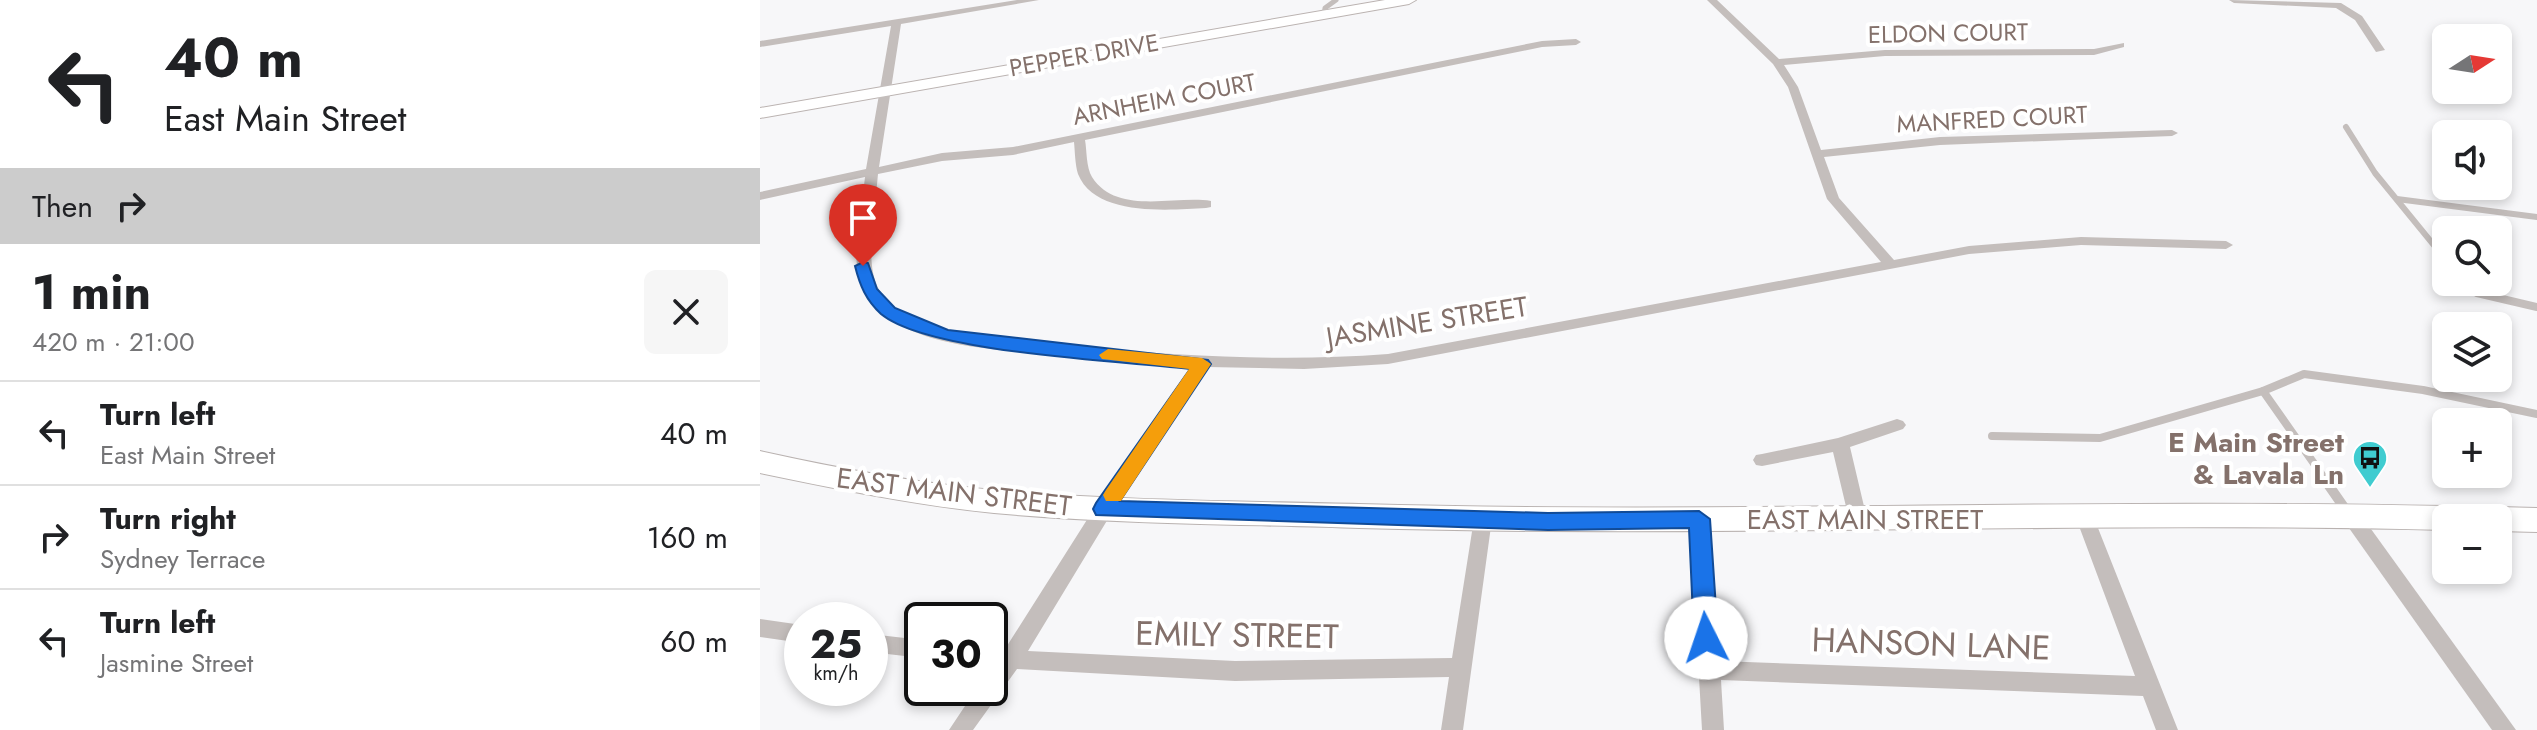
<!DOCTYPE html>
<html lang="en">
<head>
<meta charset="utf-8">
<style>
  body { margin:0; font-family:Jost,sans-serif; background:#f6f6f6; color:#202124; height:100vh; display:flex; flex-direction:column; font-size:30px; white-space:nowrap }
  * { box-sizing:border-box; margin:0 }
  p { font-size:26px; color:#757577 }
  .icon { flex:none; width:44px; height:44px; fill:none; stroke:currentColor; stroke-width:2; stroke-linecap:round; stroke-linejoin:round }
  .map { position:relative; flex:1; overflow:hidden }
  .side { display:flex; flex-direction:column; background:#fff; width:760px }
  .side>* { flex:none }
  .banner { background:#fff; color:#202124; overflow:hidden }
  .needle { width:52px; rotate:78deg }
  .buttons { position:absolute; left:1672px; top:24px; display:grid; gap:16px }
  .buttons a { display:grid; place-items:center; width:80px; height:80px; border-radius:12px; background:#fff; box-shadow:0 4px 12px #0003; font-size:40px }
  .speed { position:absolute; left:24px; top:602px; display:flex; gap:16px; font-size:40px; font-weight:700; text-align:center }
  .speed>* { display:grid; place-content:center; width:104px; height:104px; border-radius:50%; background:#fff; box-shadow:0 4px 12px #0003; line-height:1 }
  .speed small { font-size:20px; font-weight:400 }
  .speed .limit { border:4px solid #111; border-radius:12px; background:#fff; color:#111 }
  .pin { position:absolute; display:grid; place-items:center; width:68px; height:68px; color:#fff; margin:-82px -34px; border-radius:50% 50% 50% 0; rotate:-45deg; box-shadow:0 0 8px #0007 }
  .pin .icon { rotate:45deg }
  .me { position:absolute; width:88px; margin:-44px; rotate:356deg; stroke-linejoin:round; filter:drop-shadow(0 0 6px #0008) }
  .turn { display:flex; align-items:center; gap:28px; height:168px; padding:0 32px; font-size:36px }
  .turn .icon { width:104px; height:104px; stroke-width:2.5 }
  .turn b { display:block; font-size:56px; line-height:68px }
  .then { display:flex; align-items:center; height:76px; padding:0 32px; background:#0003; gap:16px; font-size:30px }
  .round { display:grid; place-items:center; flex:none; width:84px; height:84px; border-radius:12px; background:#f6f6f6 }
  .overview { display:flex; align-items:center; justify-content:space-between; height:136px; padding:0 32px }
  h1 { font-size:48px; font-weight:700; line-height:60px }
  ul { padding:0; list-style:none }
  li { display:flex; align-items:center; gap:24px; height:104px; padding:0 32px; border-top:2px solid #e0e0e0 }
  li div { flex:1 }
  li b { display:block; font-size:30px }
  li em { font-style:normal }
  main { display:flex; flex:1; min-height:0 }
  .map>svg:first-child { display:block }
  .lines { fill:none; stroke-linecap:round; stroke-linejoin:round }
  .secondary-casing { stroke:#bbb3b1; stroke-width:2 }
  .primary-casing { stroke:#b9b2b0; stroke-width:2 }
  .lane-far3 { stroke:#c4bebc; stroke-width:5 }
  .lane-far2 { stroke:#c4bebc; stroke-width:6 }
  .lane-far1 { stroke:#c4bebc; stroke-width:8 }
  .lane { stroke:#c4bebc; stroke-width:10 }
  .street { fill:#c4bebc; fill-rule:evenodd }
  .secondary { fill:#fff; fill-rule:evenodd }
  .primary { fill:#fff; fill-rule:evenodd }
  .route { fill:#1a73e8; stroke:#114b97; stroke-width:2 }
  .slow { fill:#f59e0b }
  .labels { text-anchor:middle; dominant-baseline:central; stroke-width:8; stroke-linejoin:round; paint-order:stroke }
  .far-street-label { font-size:24px; fill:#84716b; stroke:#fff }
  .street-label { font-size:28px; fill:#84716b; stroke:#fff }
  .poi-label { font-size:28px; font-weight:bold; fill:#84716b; stroke:#fff; text-anchor:end }
  .near-street-label { font-size:34px; fill:#84716b; stroke:#fff }
</style>
</head>
<body>
<main>
<section class="side">
<div class="banner">
<div class="turn"><svg class="icon" aria-label="left" viewBox="0 0 24 24"><path d="M17 20v-9H6M10 6l-5 5 5 5"/></svg><div><b>40 m</b>East Main Street</div></div>
<div class="then">Then<svg class="icon" aria-label="right" viewBox="0 0 24 24"><path d="M7 20v-9h11M14 6l5 5-5 5"/></svg></div>
</div>
<div class="overview"><div><h1>1 min</h1><p>420 m · 21:00</p></div><a class="round"><svg class="icon" aria-label="close" viewBox="0 0 24 24"><path d="M6 6l12 12M18 6L6 18"/></svg></a></div>
<ul>
<li><svg class="icon" aria-label="left" viewBox="0 0 24 24"><path d="M17 20v-9H6M10 6l-5 5 5 5"/></svg><div><b>Turn left</b><p>East Main Street</p></div><em>40 m</em></li>
<li><svg class="icon" aria-label="right" viewBox="0 0 24 24"><path d="M7 20v-9h11M14 6l5 5-5 5"/></svg><div><b>Turn right</b><p>Sydney Terrace</p></div><em>160 m</em></li>
<li><svg class="icon" aria-label="left" viewBox="0 0 24 24"><path d="M17 20v-9H6M10 6l-5 5 5 5"/></svg><div><b>Turn left</b><p>Jasmine Street</p></div><em>60 m</em></li>
</ul>
</section>
<div class="map">
<svg width="1777" height="730" viewBox="0 0 1777 730">
  <rect width="100%" height="100%" fill="#f7f7f9"/>
  <g class="lines">
    <defs>
      <polygon id="secondary" points="625,0 656,0 649,4 0,118 0,108"/>
      <g id="primary">
        <path d="M0 451C77 468 156 483 234 490 356 501 478 501 599 504 962 514 1324 498 1686 506L1697 510 1701 518H1686V530C1324 521 961 538 599 528 477 524 355 524 234 513 155 505 77 489 0 473Z"/>
        <polygon points="1738,507 1777,508 1777,532 1738,531 1738,518 1723,518 1727,511"/>
      </g>
    </defs>
    <!-- secondary casing -->
    <use href="#secondary" class="secondary-casing"/>
    <!-- primary casing -->
    <use href="#primary" class="primary-casing"/>
    <!-- lane-far3 -->
    <polyline class="lane-far3" points="564,15 565,8 576,0"/>
    <!-- lane-far2 -->
    <g class="lane-far2">
      <polyline points="1586,127 1615,173 1686,260"/>
      <polyline points="1637,199 1777,217"/>
      <polyline points="1703,282 1706,284"/>
    </g>
    <!-- lane-far1 -->
    <g class="lane-far1">
      <polyline points="1703,282 1717,293 1777,307"/>
      <polyline points="1232,436 1340,438 1503,391"/>
      <polyline points="1567,482 1503,391 1544,374 1663,390 1777,414"/>
    </g>
    <!-- lane -->
    <polyline class="lane" points="1565,480 1588,513"/>
    <!-- street -->
    <g class="street">
      <path d="M257 0H279L141 24 119 167 182 153 253 147 782 41 816 39 821 42 816 45 782 47 325 140C327 151 326 167 332 177 357 216 415 195 451 201V207L446 208C409 210 335 217 318 174 315 164 315 152 314 142L253 155 182 161 118 174C110 265 90 309 199 334 239 340 280 343 321 347 424 356 525 362 628 354L1121 262 1067 199 1028 87 1013 64 947 0H957L1019 59 1125 50 1334 49 1364 43V47L1334 55 1125 56 1024 65 1038 87 1061 150 1180 137 1412 130 1418 133 1412 136 1180 145 1064 157 1079 198 1134 260 1209 246 1321 237 1466 241 1473 245 1466 249 1321 245 1209 254 628 364 544 369 448 367 351 514 268 651 475 661 692 658 714 519 716 514 723 512 730 514 732 519 703 730H681L689 677 475 681 257 669 213 730H189L217 688H230V671L233 668 230 667V649H245L337 504 432 366C388 363 343 359 299 355 240 349 129 350 101 285 90 258 102 207 105 177L0 200V192L106 169 131 26 0 47V41Z"/>
      <polygon points="1469,0 1581,3 1602,16 1625,50 1616,52 1595,20 1576,8 1474,3"/>
      <polygon points="1137,419 1143,421 1146,425 1143,429 1090,447 1107,519 1105,524 1098,526 1091,524 1089,519 1073,452 1002,466 996,465 993,460 996,455 1002,454 1078,438"/>
      <polygon points="1591,509 1598,511 1756,730 1732,730 1584,521 1582,516 1584,511"/>
      <polygon points="1325,511 1332,513 1334,518 1418,730 1396,730 1383,696 961,680 964,730 942,730 930,519 932,514 939,512 946,514 948,519 959,661 1375,676 1316,518 1318,513"/>
      <polygon points="0,619 42,625 42,643 0,637"/>
      <polygon points="110,634 162,640 162,658 110,652"/>
    </g>
    <!-- secondary -->
    <use href="#secondary" class="secondary"/>
    <!-- primary -->
    <use href="#primary" class="primary"/>
  </g>
  <!-- route -->
  <path class="route" d="M103 262 108 263 117 289 135 308 188 330 448 360 451 364 360 501 788 513 939 511 950 519 958 638 955 646 946 649 938 646 934 638 929 528 788 530 336 515 333 509 336 503 430 369C362 361 168 353 121 314 106 300 100 286 95 266Z"/>
  <!-- slow -->
  <polygon class="slow" points="348,349 442,358 451,364 361,501 346,501 343,495 346,490 429,369 342,359 339,355"/>
  <!-- icons -->
  <defs>
    <symbol id="bus-pin" viewBox="-11 -11 22 30"><path d="M0 17L-7.5 6A9.5 9.5 0 1 1 7.5 6Z" fill="#40ccd0" stroke="#fff"/><path d="M-5-6H5V4H4V6H2V4H-2V6H-4V4H-5ZM-3.5-4V0h7V-4ZM-3.5 1.2v1.5H-2V1.2ZM2 1.2v1.5H3.5V1.2Z" fill="#111"/></symbol>
  </defs>
  <g fill-rule="evenodd">
    <use href="#bus-pin" x="1590" y="438" width="40" height="54"/>
  </g>
  <g class="labels">
    <!-- far-street labels -->
    <g class="far-street-label">
      <text transform="translate(1188 33) rotate(-1)">ELDON COURT</text>
      <text transform="translate(324 55) rotate(-10)">PEPPER DRIVE</text>
      <text transform="translate(404 99) rotate(-11)">ARNHEIM COURT</text>
      <text transform="translate(1232 119) rotate(-3)">MANFRED COURT</text>
    </g>
    <!-- street labels -->
    <g class="street-label">
      <text transform="translate(667 322) rotate(-9)">JASMINE STREET</text>
      <text transform="translate(194 492) rotate(7)">EAST MAIN STREET</text>
      <text x="1105" y="519">EAST MAIN STREET</text>
    </g>
    <!-- poi labels -->
    <g class="poi-label">
      <text x="1584" y="442">E Main Street<tspan x="1584" dy="32">&amp; Lavala Ln</tspan></text>
    </g>
    <!-- near-street labels -->
    <g class="near-street-label">
      <text transform="translate(477 635) rotate(1)">EMILY STREET</text>
      <text transform="translate(1171 644) rotate(2)">HANSON LANE</text>
    </g>
  </g>
</svg>
<div class="buttons">
<a><svg class="needle" viewBox="-14 -14 28 28"><path d="M0-13l5 13h-10z" fill="#e53935"/><path d="M0 13l5-13h-10z" fill="#757577"/></svg></a>
<a><svg class="icon" aria-label="sound" viewBox="0 0 24 24"><path d="M4 9h4l5-4v14l-5-4H4zM17 9q2 3 0 6"/></svg></a>
<a><svg class="icon" aria-label="search" viewBox="0 0 24 24"><circle cx="10" cy="10" r="6"/><path d="M15 15l6 6"/></svg></a>
<a><svg class="icon" aria-label="layers" viewBox="0 0 24 24"><path d="M12 4l9 5-9 5-9-5zM3 14l9 5 9-5"/></svg></a>
<a>+</a>
<a>−</a>
</div>
<div class="speed"><div>25<small>km/h</small></div><div class="limit">30</div></div>
<div class="pin" style="left:103px;top:266px;background:#d93025"><svg class="icon" aria-label="arrive" viewBox="0 0 24 24"><path d="M6 21V4h12l-3 4 3 4H6"/></svg></div>
<svg class="me" style="left:946px;top:638px" viewBox="-20 -20 40 40"><circle r="19" fill="#fff"/><path d="M0-13L10 11 0 6-10 11z" fill="#1a73e8"/></svg>
</div>
</main>
</body>
</html>
